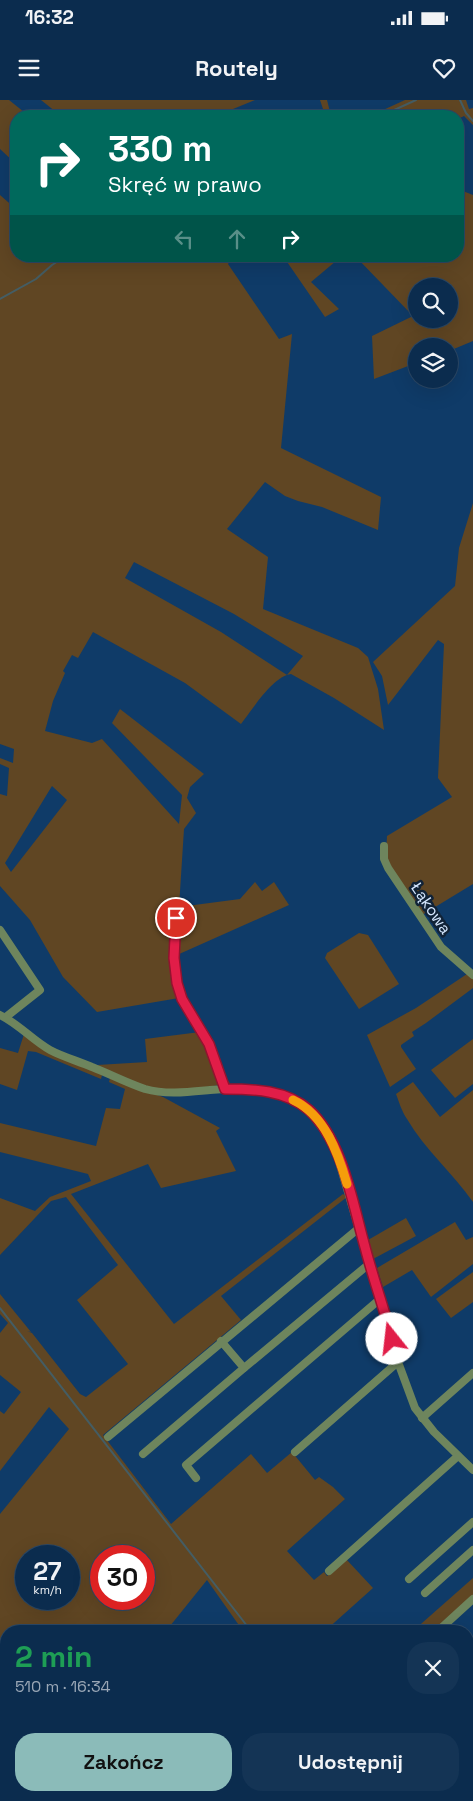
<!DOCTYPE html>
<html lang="pl">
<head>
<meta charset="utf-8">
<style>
  body { margin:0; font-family:"Space Grotesk",sans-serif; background:#143455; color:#f1f3f6; height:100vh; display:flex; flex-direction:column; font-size:19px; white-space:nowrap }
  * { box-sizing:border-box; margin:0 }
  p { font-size:16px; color:#9aa7b6 }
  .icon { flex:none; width:28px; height:28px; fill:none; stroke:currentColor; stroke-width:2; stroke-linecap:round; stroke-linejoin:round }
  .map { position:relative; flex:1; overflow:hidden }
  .details { position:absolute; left:0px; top:1525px; width:474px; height:176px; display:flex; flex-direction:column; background:#0b2c4e; border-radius:20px 20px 0 0; box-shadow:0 5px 20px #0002,0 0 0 1px #2b4866 }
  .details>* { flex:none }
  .top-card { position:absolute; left:10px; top:10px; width:454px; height:152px; border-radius:20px; box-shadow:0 5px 20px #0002,0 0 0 1px #2b4866; background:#00695c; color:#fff; overflow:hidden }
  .tools { position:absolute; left:408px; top:178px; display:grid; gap:10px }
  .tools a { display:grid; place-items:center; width:50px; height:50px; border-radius:50%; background:#0b2c4e; box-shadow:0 5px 20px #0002,0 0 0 1px #2b4866; font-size:25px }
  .speed { position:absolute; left:15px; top:1445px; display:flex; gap:10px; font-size:25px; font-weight:700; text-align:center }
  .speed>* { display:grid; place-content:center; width:65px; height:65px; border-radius:50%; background:#0b2c4e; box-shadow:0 5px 20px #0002,0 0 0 1px #2b4866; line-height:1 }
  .speed small { font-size:12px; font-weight:400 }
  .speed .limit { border:8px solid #d22; background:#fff; color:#111 }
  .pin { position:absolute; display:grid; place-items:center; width:42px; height:42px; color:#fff; margin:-21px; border:2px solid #fff; border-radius:50%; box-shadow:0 1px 5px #0007 }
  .me { position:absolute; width:55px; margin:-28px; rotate:344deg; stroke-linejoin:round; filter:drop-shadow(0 0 4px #0008) }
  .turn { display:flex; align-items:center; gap:18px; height:105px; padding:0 15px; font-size:22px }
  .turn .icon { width:65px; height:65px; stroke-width:2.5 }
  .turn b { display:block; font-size:35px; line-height:42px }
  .lanes { display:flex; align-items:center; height:48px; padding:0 15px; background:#0003; justify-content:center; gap:25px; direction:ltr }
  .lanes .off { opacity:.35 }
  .round { display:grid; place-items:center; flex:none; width:52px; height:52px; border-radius:20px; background:#143455 }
  .head { display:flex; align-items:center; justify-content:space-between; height:85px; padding:0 15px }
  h1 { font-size:30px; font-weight:600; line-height:38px; color:#1e9e55 }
  .cta { display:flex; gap:10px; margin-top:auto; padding:10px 15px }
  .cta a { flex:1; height:58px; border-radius:20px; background:#8bbbb9; color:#111; font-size:20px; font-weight:600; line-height:58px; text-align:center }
  .cta a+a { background:#143455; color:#f1f3f6 }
  .status { display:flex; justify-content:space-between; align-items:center; height:35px; padding:0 25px; background:#0b2c4e; direction:ltr }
  .status svg { height:14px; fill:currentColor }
  header { display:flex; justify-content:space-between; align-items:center; height:65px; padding:0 15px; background:#0b2c4e; font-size:22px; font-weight:600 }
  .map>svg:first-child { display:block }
  .green { fill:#604623; fill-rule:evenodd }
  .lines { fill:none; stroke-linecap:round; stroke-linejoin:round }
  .stream { stroke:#445d64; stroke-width:2 }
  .minor { stroke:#6e855d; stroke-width:8 }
  .route-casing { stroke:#92132f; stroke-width:12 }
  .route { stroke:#e11d48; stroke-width:9 }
  .slow { stroke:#f59e0b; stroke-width:9 }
  .labels { text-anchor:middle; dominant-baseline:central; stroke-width:5; stroke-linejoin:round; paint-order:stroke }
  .street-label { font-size:16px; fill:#d6e8ff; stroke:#112337 }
</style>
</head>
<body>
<div class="status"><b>16:32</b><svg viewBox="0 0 49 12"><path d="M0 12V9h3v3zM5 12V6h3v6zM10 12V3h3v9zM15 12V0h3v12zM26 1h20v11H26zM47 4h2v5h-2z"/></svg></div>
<header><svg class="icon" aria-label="menu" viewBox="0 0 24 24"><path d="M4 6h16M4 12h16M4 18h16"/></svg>Routely<svg class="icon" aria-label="heart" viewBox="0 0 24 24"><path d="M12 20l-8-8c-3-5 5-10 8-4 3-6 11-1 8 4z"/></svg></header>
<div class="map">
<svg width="473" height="1701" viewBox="0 0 473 1701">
  <rect width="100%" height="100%" fill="#0f3b68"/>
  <!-- green -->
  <g class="green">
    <polygon points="0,0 9,0 29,16 16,16 16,64 0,49"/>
    <polygon points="41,0 255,0 216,16 61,16"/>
    <polygon points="320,0 327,0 331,16 306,16 323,9"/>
    <polygon points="405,0 466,0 469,9 473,8 473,25 464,16 458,19 458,16 370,16"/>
    <path d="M458 89 473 95V241L449 251V246H416V263L374 279 372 236 413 216 355 156H458ZM416 186H449V219H416Z"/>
    <path d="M0 95 16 109V156H234L228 164 279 239 292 234 281 348 381 397 378 430 322 407 298 401 285 396 265 382 227 429 268 457 263 509 358 548 368 557 378 589 384 630 334 598 291 574C273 576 252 610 241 624L185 583 93 532 78 558 72 555 63 571 65 573 53 601 45 631 92 643 102 639 179 724 182 695 112 623 120 609 204 674 190 687 187 698 196 713 184 729 179 807 240 799 255 782 262 791 274 782 289 805 177 855 178 871 187 904 208 936 227 980 230 983C208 987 182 992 159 989 138 986 117 973 97 965L147 962 145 939 200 932 179 898 97 912 63 877 30 820 0 786V694L7 696 9 668 0 664V658L13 663 14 649 0 644ZM134 462 234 514 303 556 287 575 221 532 125 478ZM52 686 67 700 11 772 5 763Z"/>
    <polygon points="283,156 342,156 311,182 339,209 325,217"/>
    <polygon points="473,403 473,784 422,815 390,765 386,754 387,736 452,697 438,678 444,544 438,540 388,605 382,576 373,562 455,486 459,448"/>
    <polygon points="359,833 368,835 399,884 359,909 325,858 327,853"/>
    <polygon points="467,874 473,879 473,888 426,923 412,932 414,936 401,945 401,947 416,969 390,987 367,935 416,908"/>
    <polygon points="24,934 102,975 101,979 36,952 28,951 17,990 0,984 0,948 18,953"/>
    <polygon points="473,939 473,984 455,998 431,970"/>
    <path d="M110 978 163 997 220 1028 216 1031 236 1071 161 1088 148 1064 71 1094 174 1224 343 1094 347 1097 221 1196 241 1220 103 1335 171 1424 251 1354 267 1373 292 1352 315 1380 319 1377 333 1387 345 1399 287 1451 314 1480 324 1472 327 1476 346 1459 373 1488 325 1531H243L207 1480 166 1531H33L17 1528 6 1531V1534L0 1541V1414L69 1329 49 1307 0 1371V1311L4 1314 21 1292 0 1275V1233L8 1223 0 1214V1194L31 1232 27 1231 32 1233 80 1294 86 1297 128 1264 77 1200 118 1165 66 1097 51 1101 0 1155V1098L35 1111 50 1097 91 1081 88 1074 0 1052V1023L96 1046 106 1008 120 1009 125 989 109 982ZM26 1456H69V1499H26ZM101 1456H144V1499H101Z"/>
    <path d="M413 982 440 1017 473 990V1102C453 1073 425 1050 407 1019 402 1012 399 1002 396 994Z"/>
    <polygon points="406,1118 416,1136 373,1159 368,1140"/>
    <polygon points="455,1122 466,1140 473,1137 473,1164 431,1197 412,1170 383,1187 377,1168"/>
    <polygon points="473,1172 473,1202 451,1218 436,1199"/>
    <polygon points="473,1478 473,1497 435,1531 413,1531"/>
    <polygon points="473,1540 473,1642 468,1647 468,1545"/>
    <polygon points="6,1544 6,1588 0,1585 0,1551"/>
    <polygon points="0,1639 6,1642 6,1695 112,1695 124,1701 0,1701"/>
    <polygon points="473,1666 473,1701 442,1701 435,1695 468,1695 468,1670"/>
    <polygon points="373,1695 433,1695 428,1701 368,1701"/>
  </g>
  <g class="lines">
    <!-- stream -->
    <g class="stream">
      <polyline points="460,0 466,13 473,21"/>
      <polyline points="381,16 416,0"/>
      <polyline points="0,199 36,179 52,165 66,156"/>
      <polyline points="0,1208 251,1531"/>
      <polyline points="0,1614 6,1617"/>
      <polyline points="160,1695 171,1701"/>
      <polyline points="443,1695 449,1701"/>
    </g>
    <!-- minor -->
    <g class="minor">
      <polyline points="384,746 384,759 388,768 441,847 473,875"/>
      <polyline points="176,818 174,858 177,883 182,899 209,944 225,989"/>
      <polyline points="0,830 40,890 6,917"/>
      <path d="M0 915C19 924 32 940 50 950 63 957 78 961 92 967 110 974 127 983 145 989 166 995 189 992 210 990 276 985 312 994 338 1058L398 1262 415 1308 434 1332 473 1370"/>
      <polyline points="244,1268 369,1164"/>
      <polyline points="422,1318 473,1273"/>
      <polyline points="108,1337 359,1128"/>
      <polyline points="295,1352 398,1262"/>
      <polyline points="143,1354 244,1268 221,1241"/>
      <polyline points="196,1378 186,1365 380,1199"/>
      <polyline points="329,1471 458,1356"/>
      <polyline points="409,1479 473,1422"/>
      <polyline points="425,1493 473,1450"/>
      <polyline points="438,1531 473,1499"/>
    </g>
  </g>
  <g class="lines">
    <defs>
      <path id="route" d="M176 818 174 858 177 883 182 899 209 944 225 989C254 989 286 990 309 1010 343 1041 353 1105 365 1147 373 1178 384 1208 392 1239"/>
    </defs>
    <!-- route casing -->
    <use href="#route" class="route-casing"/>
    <!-- route -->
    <use href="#route" class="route"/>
    <!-- slow -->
    <path class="slow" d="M293 1000C325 1015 338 1053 347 1084"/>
  </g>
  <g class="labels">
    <!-- street labels -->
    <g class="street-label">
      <text transform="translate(431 808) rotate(56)">Łąkowa</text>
    </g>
  </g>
</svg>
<div class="tools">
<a><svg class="icon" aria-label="search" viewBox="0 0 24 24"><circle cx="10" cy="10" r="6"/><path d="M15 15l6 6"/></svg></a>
<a><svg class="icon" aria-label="layers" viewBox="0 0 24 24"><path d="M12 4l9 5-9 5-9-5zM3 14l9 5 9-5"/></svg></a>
</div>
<div class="speed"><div>27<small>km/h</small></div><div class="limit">30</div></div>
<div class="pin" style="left:176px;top:818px;background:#d93025"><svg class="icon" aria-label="arrive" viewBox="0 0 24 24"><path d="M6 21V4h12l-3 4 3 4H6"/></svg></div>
<svg class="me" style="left:392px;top:1239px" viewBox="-20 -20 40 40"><circle r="19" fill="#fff"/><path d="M0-13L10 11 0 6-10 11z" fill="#e11d48"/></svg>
<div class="top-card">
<div class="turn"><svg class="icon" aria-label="right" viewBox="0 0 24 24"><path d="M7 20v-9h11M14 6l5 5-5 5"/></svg><div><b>330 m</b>Skręć w prawo</div></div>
<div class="lanes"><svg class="icon off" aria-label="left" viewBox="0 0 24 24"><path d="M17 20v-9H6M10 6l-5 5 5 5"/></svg><svg class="icon off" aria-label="ahead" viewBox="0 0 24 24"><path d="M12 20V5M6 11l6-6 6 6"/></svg><svg class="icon" aria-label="right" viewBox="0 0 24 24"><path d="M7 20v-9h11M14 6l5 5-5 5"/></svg></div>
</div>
<section class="details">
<div class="head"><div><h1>2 min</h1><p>510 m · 16:34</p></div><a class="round"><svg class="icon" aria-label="close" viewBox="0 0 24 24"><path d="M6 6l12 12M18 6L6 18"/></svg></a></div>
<div class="cta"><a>Zakończ</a><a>Udostępnij</a></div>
</section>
</div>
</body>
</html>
